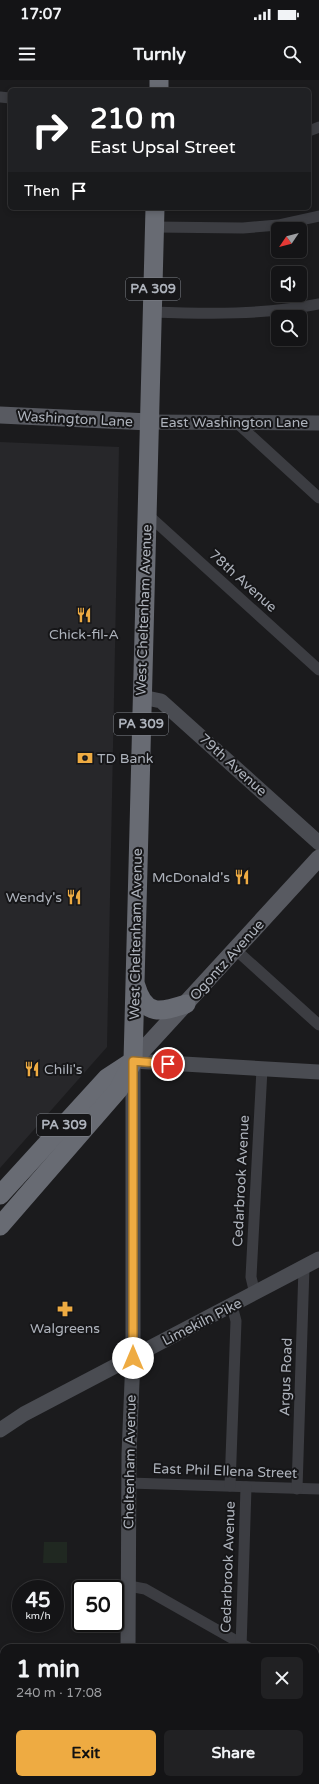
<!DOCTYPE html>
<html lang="en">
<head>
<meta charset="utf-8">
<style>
  body { margin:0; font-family:"Varela Round",sans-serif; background:#212123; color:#f1f3f6; height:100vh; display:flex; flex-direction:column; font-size:15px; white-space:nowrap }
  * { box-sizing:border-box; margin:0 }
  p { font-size:13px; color:#9d9ea1 }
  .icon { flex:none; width:22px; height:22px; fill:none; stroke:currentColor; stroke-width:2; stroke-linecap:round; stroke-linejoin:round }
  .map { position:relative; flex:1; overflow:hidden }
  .drawer { position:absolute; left:0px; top:1564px; width:319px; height:140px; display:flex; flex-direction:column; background:#141416; border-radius:12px 12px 0 0; box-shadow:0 2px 6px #0003,0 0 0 1px #333335 }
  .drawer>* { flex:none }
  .top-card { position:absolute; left:8px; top:8px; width:303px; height:122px; border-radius:6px; box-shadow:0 2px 6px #0003,0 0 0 1px #333335; background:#202124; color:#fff; overflow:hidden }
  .needle { width:26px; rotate:235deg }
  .fabs { position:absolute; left:271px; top:142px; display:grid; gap:8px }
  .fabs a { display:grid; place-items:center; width:36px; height:36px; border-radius:6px; background:#141416; box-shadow:0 2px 6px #0003,0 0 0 1px #333335; font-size:20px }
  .speed { position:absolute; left:12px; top:1500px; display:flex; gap:8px; font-size:20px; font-weight:700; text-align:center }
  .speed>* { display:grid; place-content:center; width:52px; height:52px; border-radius:50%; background:#141416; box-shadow:0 2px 6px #0003,0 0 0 1px #333335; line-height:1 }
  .speed small { font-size:10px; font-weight:400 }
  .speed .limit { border:2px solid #111; border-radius:6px; background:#fff; color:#111 }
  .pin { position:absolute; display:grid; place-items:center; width:34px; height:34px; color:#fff; margin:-17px; border:2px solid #fff; border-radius:50%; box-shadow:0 1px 4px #0007 }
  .me { position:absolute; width:44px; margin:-22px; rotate:0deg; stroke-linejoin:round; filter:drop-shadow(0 0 3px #0008) }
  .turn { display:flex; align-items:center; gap:14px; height:84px; padding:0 16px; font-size:18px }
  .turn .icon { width:52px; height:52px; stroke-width:2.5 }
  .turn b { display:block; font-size:28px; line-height:34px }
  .then { display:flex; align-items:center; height:38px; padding:0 16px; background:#0003; gap:8px; font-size:15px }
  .round { display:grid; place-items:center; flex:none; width:42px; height:42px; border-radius:6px; background:#212123 }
  .head { display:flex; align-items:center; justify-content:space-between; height:68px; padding:0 16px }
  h1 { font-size:24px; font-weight:700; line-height:30px }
  .action { display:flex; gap:8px; margin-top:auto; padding:8px 16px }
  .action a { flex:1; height:46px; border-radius:6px; background:#eeab42; color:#111; font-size:16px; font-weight:700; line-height:46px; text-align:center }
  .action a+a { background:#212123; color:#f1f3f6 }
  .status { display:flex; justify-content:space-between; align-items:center; height:28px; padding:0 20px; background:#141416; direction:ltr }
  .status svg { height:11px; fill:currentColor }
  header { display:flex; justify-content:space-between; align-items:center; height:52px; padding:0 16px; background:#141416; font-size:18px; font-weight:700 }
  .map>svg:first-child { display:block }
  .built { fill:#27272a }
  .green { fill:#202821 }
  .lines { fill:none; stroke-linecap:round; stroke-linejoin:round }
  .street { stroke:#3c3d42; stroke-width:11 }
  .secondary { stroke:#4a4c52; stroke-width:15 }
  .primary { stroke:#585a61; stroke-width:17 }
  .highway { stroke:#686b73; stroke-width:19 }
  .route-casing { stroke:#9b6f2b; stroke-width:10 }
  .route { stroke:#eeab42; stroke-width:7 }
  .labels { text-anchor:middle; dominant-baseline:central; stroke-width:4; stroke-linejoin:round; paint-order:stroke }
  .shield { fill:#161618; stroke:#80848b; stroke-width:1 }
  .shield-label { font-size:13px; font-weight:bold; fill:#aeb3bc }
  .street-label { font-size:14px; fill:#aeb3bc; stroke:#161618 }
  .poi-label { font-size:14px; fill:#aeb3bc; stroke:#161618 }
</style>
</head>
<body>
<div class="status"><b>17:07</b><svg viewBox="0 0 49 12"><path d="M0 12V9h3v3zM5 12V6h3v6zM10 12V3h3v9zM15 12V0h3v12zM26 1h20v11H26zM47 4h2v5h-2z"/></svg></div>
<header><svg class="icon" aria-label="menu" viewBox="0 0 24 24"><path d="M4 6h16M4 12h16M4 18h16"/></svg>Turnly<svg class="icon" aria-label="search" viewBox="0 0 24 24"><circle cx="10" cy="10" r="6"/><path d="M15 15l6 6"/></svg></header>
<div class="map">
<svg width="319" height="1704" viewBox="0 0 319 1704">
  <rect width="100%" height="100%" fill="#1b1b1d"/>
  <!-- built -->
  <polygon class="built" points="0,362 119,367 107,967 0,1088"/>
  <!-- green -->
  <polygon class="green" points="44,1462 67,1462 67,1483 43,1483"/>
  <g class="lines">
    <!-- street -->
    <g class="street">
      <polyline points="0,17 10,18"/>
      <polyline points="309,51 319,47"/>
      <polyline points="155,147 243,148 278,145 319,136"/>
      <path d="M152 232C209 234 264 235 319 224"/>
      <polyline points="237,343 319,418"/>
      <polyline points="147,434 319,590"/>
      <polyline points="236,870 319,945"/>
      <polyline points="255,1214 251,1197 262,989"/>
      <polyline points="129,1403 319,1409"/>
      <polyline points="230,1406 236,1241 232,1226"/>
      <polyline points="297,1409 304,1187"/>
      <polyline points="129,1506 145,1509 249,1568"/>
      <polyline points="241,1568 246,1407"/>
      <polyline points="315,1606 319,1609"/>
      <polyline points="237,1704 237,1700"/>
    </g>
    <!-- secondary -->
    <g class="secondary">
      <polyline points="149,342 319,343"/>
      <polyline points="142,617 161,621 319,763"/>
      <polyline points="0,1350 24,1334 319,1179"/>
      <polyline points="128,1568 129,1374 133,1278 133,981 319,992"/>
      <polyline points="125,1704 125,1700"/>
    </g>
    <!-- primary -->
    <g class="primary">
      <polyline points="0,335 149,342"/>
      <polyline points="133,981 319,778"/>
    </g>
    <!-- highway -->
    <g class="highway">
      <polyline points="159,10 159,0"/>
      <path d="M136 906C145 937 161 932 186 924"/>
      <polyline points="0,1115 107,998 133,981"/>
      <polyline points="0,1146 119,1009 133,981 155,128"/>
    </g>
  </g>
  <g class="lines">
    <defs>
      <polyline id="route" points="133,1278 133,981 168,984"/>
    </defs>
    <!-- route casing -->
    <use href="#route" class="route-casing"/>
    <!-- route -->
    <use href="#route" class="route"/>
  </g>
  <!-- icons -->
  <defs>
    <symbol id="restaurant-bare" viewBox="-9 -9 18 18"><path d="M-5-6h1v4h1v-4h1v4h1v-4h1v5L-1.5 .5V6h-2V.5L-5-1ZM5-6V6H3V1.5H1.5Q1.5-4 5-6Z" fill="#eeab42" stroke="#161618" stroke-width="2.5" paint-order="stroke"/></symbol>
    <symbol id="bank-bare" viewBox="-9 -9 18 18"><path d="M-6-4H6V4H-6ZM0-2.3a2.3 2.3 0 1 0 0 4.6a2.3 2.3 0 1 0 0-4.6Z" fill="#eeab42" stroke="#161618" stroke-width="2.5" paint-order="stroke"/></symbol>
    <symbol id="pharmacy-bare" viewBox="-9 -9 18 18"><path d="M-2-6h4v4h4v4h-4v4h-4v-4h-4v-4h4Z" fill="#eeab42" stroke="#161618" stroke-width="2.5" paint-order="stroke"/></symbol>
  </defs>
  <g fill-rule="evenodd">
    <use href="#restaurant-bare" x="73" y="524" width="22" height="22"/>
    <use href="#bank-bare" x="74" y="667" width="22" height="22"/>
    <use href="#restaurant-bare" x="231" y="786" width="22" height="22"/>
    <use href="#restaurant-bare" x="63" y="806" width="22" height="22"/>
    <use href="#restaurant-bare" x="21" y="978" width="22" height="22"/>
    <use href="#pharmacy-bare" x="54" y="1218" width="22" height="22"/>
  </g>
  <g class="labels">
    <!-- shield labels -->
    <g class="shield">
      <rect x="126" y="198" width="54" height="22" rx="3"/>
      <rect x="114" y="633" width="54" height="22" rx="3"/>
      <rect x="37" y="1034" width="54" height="22" rx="3"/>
    </g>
    <g class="shield-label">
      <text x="153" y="209">PA 309</text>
      <text x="141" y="644">PA 309</text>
      <text x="64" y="1045">PA 309</text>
    </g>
    <!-- street labels -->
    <g class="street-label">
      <text transform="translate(75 339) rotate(3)">Washington Lane</text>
      <text x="234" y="342">East Washington Lane</text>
      <text transform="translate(243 501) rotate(42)">78th Avenue</text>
      <text transform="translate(144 530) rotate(-88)">West Cheltenham Avenue</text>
      <text transform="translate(233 685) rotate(42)">79th Avenue</text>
      <text transform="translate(136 854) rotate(-89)">West Cheltenham Avenue</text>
      <text transform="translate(227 880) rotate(-48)">Ogontz Avenue</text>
      <text transform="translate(241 1101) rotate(-87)">Cedarbrook Avenue</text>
      <text transform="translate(202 1242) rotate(-27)">Limekiln Pike</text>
      <text transform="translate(286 1297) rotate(-88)">Argus Road</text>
      <text transform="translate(130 1382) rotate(-89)">Cheltenham Avenue</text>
      <text transform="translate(225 1391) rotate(2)">East Phil Ellena Street</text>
      <text transform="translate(228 1487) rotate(-88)">Cedarbrook Avenue</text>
    </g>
    <!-- poi labels -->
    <g class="poi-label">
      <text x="84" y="554">Chick-fil-A</text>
      <text x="97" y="678" text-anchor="start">TD Bank</text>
      <text x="230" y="797" text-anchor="end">McDonald's</text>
      <text x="62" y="817" text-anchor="end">Wendy's</text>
      <text x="44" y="989" text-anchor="start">Chili's</text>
      <text x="65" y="1248">Walgreens</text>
    </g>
  </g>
</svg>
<div class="fabs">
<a><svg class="needle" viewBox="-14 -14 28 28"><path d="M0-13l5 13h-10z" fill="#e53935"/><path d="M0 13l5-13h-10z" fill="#9d9ea1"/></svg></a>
<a><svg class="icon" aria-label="sound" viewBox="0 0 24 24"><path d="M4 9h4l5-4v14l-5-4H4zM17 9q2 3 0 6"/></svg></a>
<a><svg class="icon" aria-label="search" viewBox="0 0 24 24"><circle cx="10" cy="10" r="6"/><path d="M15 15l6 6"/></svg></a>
</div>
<div class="speed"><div>45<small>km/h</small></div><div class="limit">50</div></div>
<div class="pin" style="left:168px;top:984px;background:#d93025"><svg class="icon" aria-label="arrive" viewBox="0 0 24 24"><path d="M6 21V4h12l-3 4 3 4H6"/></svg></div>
<svg class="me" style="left:133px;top:1278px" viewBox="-20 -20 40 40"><circle r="19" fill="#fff"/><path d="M0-13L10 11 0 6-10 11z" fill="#eeab42"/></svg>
<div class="top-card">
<div class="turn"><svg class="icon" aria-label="right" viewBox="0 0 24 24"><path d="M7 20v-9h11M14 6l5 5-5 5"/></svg><div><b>210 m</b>East Upsal Street</div></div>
<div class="then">Then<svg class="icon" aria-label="arrive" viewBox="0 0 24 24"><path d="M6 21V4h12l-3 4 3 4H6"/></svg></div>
</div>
<section class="drawer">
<div class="head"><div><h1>1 min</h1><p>240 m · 17:08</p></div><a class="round"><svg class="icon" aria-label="close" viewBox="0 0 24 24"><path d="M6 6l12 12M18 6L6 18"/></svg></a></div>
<div class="action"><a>Exit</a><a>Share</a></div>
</section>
</div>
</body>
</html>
